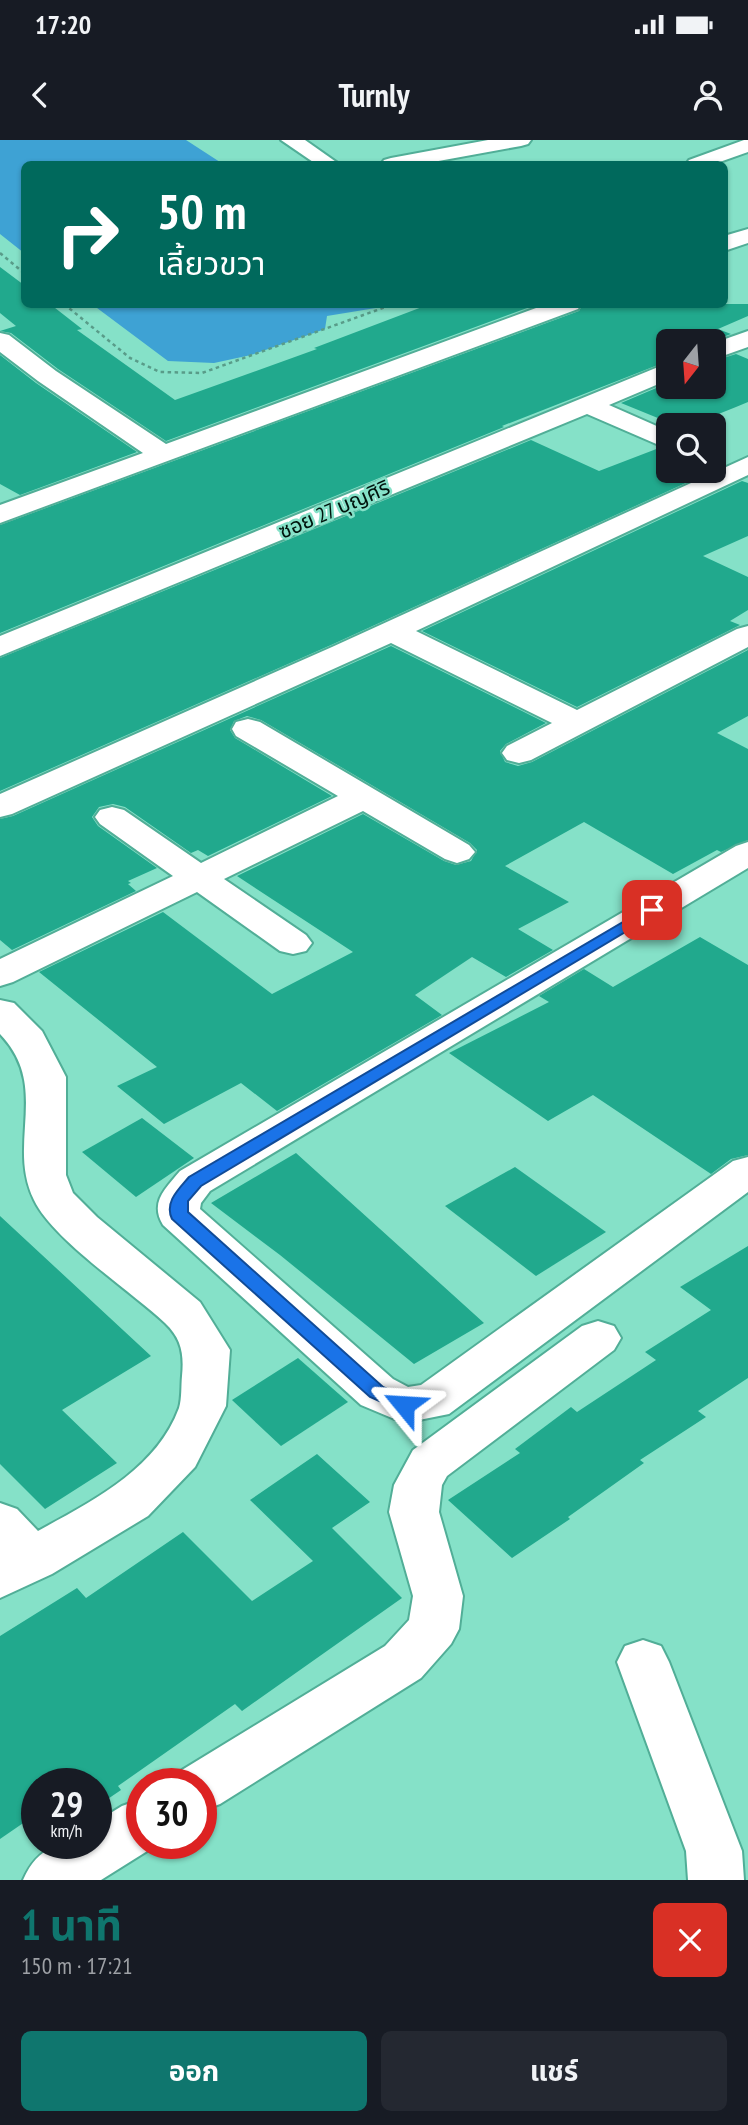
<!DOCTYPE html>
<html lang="th">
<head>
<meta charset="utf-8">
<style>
  body { margin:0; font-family:"PT Sans Narrow","Noto Sans Thai",sans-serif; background:#242831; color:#f1f3f6; height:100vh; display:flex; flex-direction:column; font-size:26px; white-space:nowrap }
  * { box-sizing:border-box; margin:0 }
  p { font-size:23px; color:#9ea1a6 }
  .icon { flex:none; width:38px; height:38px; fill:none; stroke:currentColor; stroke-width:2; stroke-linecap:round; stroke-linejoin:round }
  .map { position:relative; height:1740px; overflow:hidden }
  .details { display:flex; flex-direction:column; background:#171b24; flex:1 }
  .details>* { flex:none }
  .top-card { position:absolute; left:21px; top:21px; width:707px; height:147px; border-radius:10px; box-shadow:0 2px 5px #0004; background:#00695c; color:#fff; overflow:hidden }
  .needle { width:46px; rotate:197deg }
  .tools { position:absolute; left:656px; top:189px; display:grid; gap:14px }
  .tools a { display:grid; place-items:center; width:70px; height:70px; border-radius:10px; background:#171b24; box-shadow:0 2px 5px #0004; font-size:35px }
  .speed { position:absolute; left:21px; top:1628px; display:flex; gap:14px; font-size:35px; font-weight:700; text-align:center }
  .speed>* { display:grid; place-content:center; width:91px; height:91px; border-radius:50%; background:#171b24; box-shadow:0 2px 5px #0004; line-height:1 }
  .speed small { font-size:18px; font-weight:400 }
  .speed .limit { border:10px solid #d22; background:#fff; color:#111 }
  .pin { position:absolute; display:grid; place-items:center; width:60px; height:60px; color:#fff; margin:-30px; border-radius:14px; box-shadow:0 4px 10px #0006 }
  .me { position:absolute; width:77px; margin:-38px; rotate:297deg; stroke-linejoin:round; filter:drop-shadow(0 0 5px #0008) }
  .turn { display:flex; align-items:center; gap:24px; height:147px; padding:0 21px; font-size:32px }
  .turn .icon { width:91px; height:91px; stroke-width:2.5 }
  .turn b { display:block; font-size:49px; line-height:60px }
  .round { display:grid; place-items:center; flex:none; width:74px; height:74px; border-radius:10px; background:#242831 }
  .summary { display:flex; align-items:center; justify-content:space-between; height:119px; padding:0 21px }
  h1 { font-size:42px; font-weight:700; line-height:52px; color:#0f766e }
  .button { display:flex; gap:14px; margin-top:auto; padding:14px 21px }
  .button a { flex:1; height:80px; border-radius:10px; background:#0f766e; color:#fff; font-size:28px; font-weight:700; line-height:80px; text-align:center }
  .button a+a { background:#242831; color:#f1f3f6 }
  .status { display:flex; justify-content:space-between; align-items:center; height:49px; padding:0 35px; background:#171b24; direction:ltr }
  .status svg { height:19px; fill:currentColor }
  header { display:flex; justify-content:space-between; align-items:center; height:91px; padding:0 21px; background:#171b24; font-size:32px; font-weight:700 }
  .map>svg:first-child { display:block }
  .water { fill:#3ea2d4 }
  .building { fill:#21a98d }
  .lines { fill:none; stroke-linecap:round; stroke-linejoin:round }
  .minor-casing { stroke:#51ae97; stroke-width:4 }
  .path { stroke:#599c89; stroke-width:2.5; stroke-dasharray:3.5 3.5; stroke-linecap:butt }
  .minor { fill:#fff; fill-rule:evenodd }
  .route { fill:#1a73e8; stroke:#114b97; stroke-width:2 }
  .labels { text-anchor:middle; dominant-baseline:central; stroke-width:5; stroke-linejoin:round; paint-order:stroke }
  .far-street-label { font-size:21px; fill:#00140d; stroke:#85e1c8 }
</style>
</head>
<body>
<div class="status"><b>17:20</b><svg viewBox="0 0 49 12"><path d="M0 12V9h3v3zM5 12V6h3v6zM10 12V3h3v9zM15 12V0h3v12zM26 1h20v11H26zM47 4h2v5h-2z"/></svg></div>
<header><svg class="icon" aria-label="back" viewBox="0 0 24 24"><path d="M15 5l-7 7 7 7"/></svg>Turnly<svg class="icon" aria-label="person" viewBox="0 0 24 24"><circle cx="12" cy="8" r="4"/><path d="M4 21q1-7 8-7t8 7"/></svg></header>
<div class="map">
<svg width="748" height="1740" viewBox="0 0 748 1740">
  <rect width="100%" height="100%" fill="#85e1c8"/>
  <!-- water -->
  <g class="water">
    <polygon points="0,0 186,0 223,24 24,24 24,113 0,94"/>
    <polygon points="93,165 394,165 327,176 325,189 251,215 214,223 168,221"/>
  </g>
  <!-- building -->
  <g class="building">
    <polygon points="0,127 24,145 24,164 50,164 82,189 77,190 175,260 317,209 314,208 430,164 538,164 166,301 58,229 11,193 0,191 16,186 0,173"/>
    <polygon points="583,164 748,164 748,176 718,189 731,194 712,201 668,201 668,221 502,286 504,287 0,493 0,385 579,171"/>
    <polygon points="736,214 748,219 748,262 736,267 691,285 675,285 621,263 668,243 668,247 714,247 714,221"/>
    <polygon points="0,215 36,243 137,312 20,355 0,344"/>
    <polygon points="531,300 599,331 659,308 668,312 668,331 712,331 331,505 0,651 0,518"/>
    <polygon points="742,341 748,343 748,396 703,416 748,437 748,470 730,481 740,485 577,567 422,491"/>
    <polygon points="391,506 546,583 506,604 500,611 505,622 518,626 532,622 748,510 748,576 717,593 748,609 748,700 721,712 717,710 673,734 584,682 505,726 569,762 518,789 553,810 506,837 472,817 415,855 442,875 277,971 241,943 164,984 117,946 157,927 39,832 163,772 272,854 353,812 237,736 363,674 444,721 456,725 471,721 477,710 470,703 261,580 247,576 234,581 230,590 235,598 332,656 208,716 198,710 191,713 125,667 113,664 99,667 92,677 98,686 157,728 128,741 131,743 128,744 136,751 12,810 0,800 0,679 13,676"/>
    <polygon points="700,797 748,825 748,1015 731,1019 711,1034 593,955 548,981 449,913 549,862 539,856 584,829 613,847"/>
    <polygon points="142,978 194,1018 136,1057 82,1012"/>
    <polygon points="296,1013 484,1183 414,1224 280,1115 211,1063"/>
    <polygon points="515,1027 606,1092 536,1136 445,1066"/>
    <polygon points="0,1076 151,1216 62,1270 117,1323 45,1369 0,1324"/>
    <polygon points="748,1106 748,1238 698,1271 706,1277 640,1320 644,1323 568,1377 570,1379 512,1418 448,1360 520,1313 515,1309 571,1267 577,1272 656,1220 645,1212 711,1170 680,1147"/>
    <polygon points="298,1218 348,1262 281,1306 232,1260"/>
    <polygon points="317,1314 370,1362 332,1388 402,1458 242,1571 235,1564 118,1646 121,1650 96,1667 96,1643 37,1643 37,1683 32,1677 0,1699 0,1496 77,1448 86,1458 183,1392 252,1461 313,1421 250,1360"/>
  </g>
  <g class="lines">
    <defs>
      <g id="minor">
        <polygon points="281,0 305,0 339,24 316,24"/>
        <polygon points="488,0 531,0 528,4 521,6 422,24 381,24 384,20 391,18"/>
        <polygon points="744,0 748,0 748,12 714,24 686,24 689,20"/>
        <polygon points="748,89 748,103 724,111 724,96"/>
        <polygon points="547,164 581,164 578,169 0,383 0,365 143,313 38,241 0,212 0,193 9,195 56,231 166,304"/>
        <polygon points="748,191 748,207 714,219 714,203"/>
        <polygon points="668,223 668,240 609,265 668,291 668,309 587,274 0,516 0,496"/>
        <polygon points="748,317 748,335 416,491 577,570 737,489 748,486 748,507 531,620 519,623 507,620 502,613 507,606 552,583 391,503 12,674 0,677 0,654 332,507"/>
        <polygon points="248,579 260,582 469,705 475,712 469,719 457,723 445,719 363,671 224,739 306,795 312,803 306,811 293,814 280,811 197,752 13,842 0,846 0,819 173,736 100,684 95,677 100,670 112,667 124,670 201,723 338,656 236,596 232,589 236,582"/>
        <path d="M748 702V728L210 1051 201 1063 200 1069 393 1239 408 1247 421 1245 733 1021 748 1017V1052L449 1274 404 1283 361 1265 163 1085C149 1062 166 1048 180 1031L736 706Z"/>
        <path d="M0 860 14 863 42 891 66 937V1035L73 1053 97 1077 200 1162 230 1210 226 1266 195 1327 148 1376 52 1434 0 1458V1363L17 1369 38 1391C92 1361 156 1330 179 1268 182 1258 181 1246 182 1236 184 1215 182 1199 165 1183 131 1151 53 1100 34 1060 6 1003 51 947 0 894Z"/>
        <polygon points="598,1181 614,1186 621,1198 614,1210 447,1336 442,1345 439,1372 463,1456 459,1489 451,1504 421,1538 220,1664 201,1671 201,1643 175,1643 182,1630 385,1506 409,1480 413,1456 389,1372 394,1345 413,1310 582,1186"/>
        <polygon points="643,1500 661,1506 669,1522 742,1711 744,1740 688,1740 686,1711 617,1522 625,1506"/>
        <path d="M142 1659V1703H160L101 1740H23C39 1704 60 1703 96 1703V1682L122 1666Z"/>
      </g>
    </defs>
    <!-- minor casing -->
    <use href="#minor" class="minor-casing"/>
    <!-- path -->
    <g class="path">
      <polyline points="0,113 24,133"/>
      <polyline points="64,164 130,218 160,232 202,233 394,164"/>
    </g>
    <!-- minor -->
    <use href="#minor" class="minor"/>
  </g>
  <!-- route -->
  <path class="route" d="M652 765 659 770 657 773 201 1046 188 1061V1072L383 1247 411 1260 413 1265 411 1270 404 1272 370 1257 172 1079C164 1062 179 1049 189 1037Z"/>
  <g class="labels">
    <!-- far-street labels -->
    <g class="far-street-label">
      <text transform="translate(334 369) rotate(-23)">ซอย 27 บุญศิริ</text>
    </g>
  </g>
</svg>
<div class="tools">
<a><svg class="needle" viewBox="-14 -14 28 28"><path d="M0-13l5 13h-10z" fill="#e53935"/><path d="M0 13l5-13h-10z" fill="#9ea1a6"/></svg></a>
<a><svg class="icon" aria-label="search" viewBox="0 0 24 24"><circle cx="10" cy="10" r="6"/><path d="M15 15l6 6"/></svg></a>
</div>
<div class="speed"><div>29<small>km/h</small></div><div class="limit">30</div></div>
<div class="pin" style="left:652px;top:770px;background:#d93025"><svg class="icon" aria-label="arrive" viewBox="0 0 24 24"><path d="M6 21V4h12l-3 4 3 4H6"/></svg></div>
<svg class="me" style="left:404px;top:1265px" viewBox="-20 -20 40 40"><path d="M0-17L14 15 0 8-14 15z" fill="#1a73e8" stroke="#fff" stroke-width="4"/></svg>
<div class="top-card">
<div class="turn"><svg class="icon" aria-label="right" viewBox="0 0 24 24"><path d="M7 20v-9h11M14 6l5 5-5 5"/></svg><div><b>50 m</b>เลี้ยวขวา</div></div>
</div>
</div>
<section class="details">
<div class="summary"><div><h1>1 นาที</h1><p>150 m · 17:21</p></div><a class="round" style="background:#d93025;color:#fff"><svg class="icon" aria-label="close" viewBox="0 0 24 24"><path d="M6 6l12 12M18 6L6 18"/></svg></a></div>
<div class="button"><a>ออก</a><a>แชร์</a></div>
</section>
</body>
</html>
